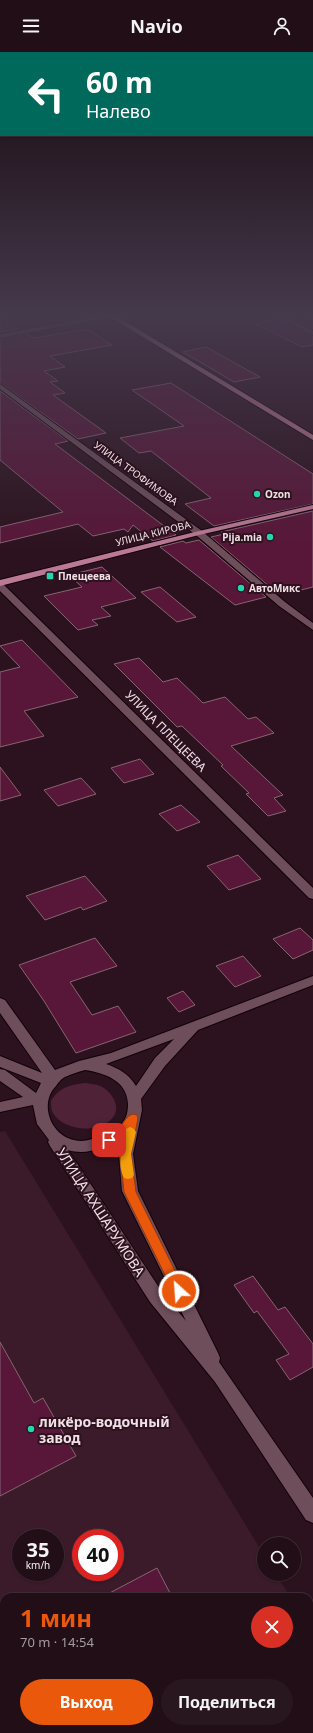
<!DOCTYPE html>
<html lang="ru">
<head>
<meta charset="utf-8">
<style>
  body { margin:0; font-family:"Noto Sans",sans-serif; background:#29171f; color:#f1f3f6; height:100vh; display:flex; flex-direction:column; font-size:15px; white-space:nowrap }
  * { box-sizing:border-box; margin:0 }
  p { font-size:13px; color:#a29ca1 }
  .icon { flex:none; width:22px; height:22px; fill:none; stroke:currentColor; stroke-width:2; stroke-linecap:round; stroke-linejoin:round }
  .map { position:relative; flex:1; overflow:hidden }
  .sheet { position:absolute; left:0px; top:1541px; width:313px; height:140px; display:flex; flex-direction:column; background:#210e16; border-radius:12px 12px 0 0; box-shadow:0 1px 3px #0004,0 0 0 1px #3e2e35 }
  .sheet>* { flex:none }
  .hud { position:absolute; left:0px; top:0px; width:313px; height:84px; box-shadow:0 1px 3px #0004,0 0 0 1px #3e2e35; background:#00695c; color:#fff; overflow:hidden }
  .buttons { position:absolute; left:257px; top:1485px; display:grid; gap:8px }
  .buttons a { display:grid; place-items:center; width:44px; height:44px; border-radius:50%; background:#210e16; box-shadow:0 1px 3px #0004,0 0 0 1px #3e2e35; font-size:20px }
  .speed { position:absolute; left:12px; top:1477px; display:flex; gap:8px; font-size:20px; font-weight:700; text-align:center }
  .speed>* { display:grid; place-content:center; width:52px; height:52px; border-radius:50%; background:#210e16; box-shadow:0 1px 3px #0004,0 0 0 1px #3e2e35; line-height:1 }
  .speed small { font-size:10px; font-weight:400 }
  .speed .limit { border:6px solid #d22; background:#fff; color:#111 }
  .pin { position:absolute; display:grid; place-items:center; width:34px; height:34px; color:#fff; margin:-17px; border-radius:8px; box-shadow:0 2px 6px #0006 }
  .me { position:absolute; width:44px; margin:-22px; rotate:334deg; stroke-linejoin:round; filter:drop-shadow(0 0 3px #0008) }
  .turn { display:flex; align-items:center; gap:14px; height:84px; padding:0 20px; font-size:18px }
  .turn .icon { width:52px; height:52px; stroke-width:2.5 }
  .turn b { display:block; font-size:28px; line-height:34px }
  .round { display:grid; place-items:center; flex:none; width:42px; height:42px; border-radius:21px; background:#29171f }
  .headline { display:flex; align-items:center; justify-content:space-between; height:68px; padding:0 20px }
  h1 { font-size:24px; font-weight:700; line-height:30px; color:#ea580c }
  .cta { display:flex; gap:8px; margin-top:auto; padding:8px 20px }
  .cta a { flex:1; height:46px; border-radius:24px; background:#ea580c; color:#fff; font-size:16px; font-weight:700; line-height:46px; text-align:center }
  .cta a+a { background:#29171f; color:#f1f3f6 }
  header { display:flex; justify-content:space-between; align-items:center; height:52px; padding:0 20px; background:#210e16; font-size:18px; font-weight:700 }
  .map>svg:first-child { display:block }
  .built { fill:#3b1a2a; fill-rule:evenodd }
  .green { fill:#502237 }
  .building { fill:#581638; stroke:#866572 }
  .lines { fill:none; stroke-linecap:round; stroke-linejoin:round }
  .minor-casing { stroke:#130108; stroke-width:2 }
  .major-casing { stroke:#130108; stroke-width:2 }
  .minor { fill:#6e4e5b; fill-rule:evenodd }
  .major { fill:#bb7995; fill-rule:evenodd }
  .route { fill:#ea580c; stroke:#983908 }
  .slow { fill:#f59e0b }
  .poi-dot { fill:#24d5ae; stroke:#2c121e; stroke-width:1.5 }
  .labels { text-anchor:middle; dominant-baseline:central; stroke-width:4; stroke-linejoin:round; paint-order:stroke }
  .far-street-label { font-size:10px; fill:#f2dfe6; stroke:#2c121e }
  .far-poi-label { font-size:10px; font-weight:bold; fill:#f2dfe6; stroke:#2c121e; text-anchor:start }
  .street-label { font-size:12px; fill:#f2dfe6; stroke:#2c121e }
  .near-street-label { font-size:14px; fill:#f2dfe6; stroke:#2c121e }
  .near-poi-label { font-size:14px; font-weight:bold; fill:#f2dfe6; stroke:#2c121e; text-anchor:start }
</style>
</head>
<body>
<header><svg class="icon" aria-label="menu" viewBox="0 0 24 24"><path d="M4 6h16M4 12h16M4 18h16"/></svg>Navio<svg class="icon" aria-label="person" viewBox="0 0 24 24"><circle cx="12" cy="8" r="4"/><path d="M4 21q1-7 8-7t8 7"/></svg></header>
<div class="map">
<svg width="313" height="1681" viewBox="0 0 313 1681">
  <rect width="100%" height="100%" fill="#2c121e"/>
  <!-- built -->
  <path class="built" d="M5 1079 264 1503V1522H276L290 1545H4V1677H309V1577L313 1583V1681H0V1080ZM21 1486H55V1520H21ZM81 1486H115V1520H81Z"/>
  <!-- green -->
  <path class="green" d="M85 1031C90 1032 96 1032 100 1034 114 1040 124 1060 108 1070 93 1081 63 1078 53 1061 51 1058 51 1052 51 1049 60 1035 69 1033 85 1031Z"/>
  <!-- building -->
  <g class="building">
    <polygon points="305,263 313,267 313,277 290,265"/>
    <polygon points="0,266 19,277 0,280"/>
    <polygon points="280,267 313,284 313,293 302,295 256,272"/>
    <polygon points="87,277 112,293 50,304 65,315 44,319 58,329 50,330 65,341 53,343 106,381 78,387 0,331 0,287 27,282 34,286"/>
    <polygon points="206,295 260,325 234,330 183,300"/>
    <polygon points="171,331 313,422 313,452 214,474 185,452 211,446 151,399 139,401 120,386 184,374 132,338"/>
    <polygon points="0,339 68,389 55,392 176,483 153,489 133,473 128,480 124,477 93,484 78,472 0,491 0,475 63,460 0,408"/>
    <polygon points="313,459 313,535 293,540 290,538 277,541 211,485 224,482 221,480"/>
    <polygon points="199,488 266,545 235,553 160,495 183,489 186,491"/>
    <polygon points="102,515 136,546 101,555 111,564 92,568 98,573 78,578 44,544 82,535 69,523"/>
    <polygon points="160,535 196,565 177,570 141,540"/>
    <polygon points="22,588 78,645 24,659 44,684 0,695 0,620 20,615 0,594"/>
    <polygon points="139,606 163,630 177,626 203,651 225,645 248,667 256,665 274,681 231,694 283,743 274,746 286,759 268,764 246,742 249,741 221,714 223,713 182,674 177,675 114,612"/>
    <polygon points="140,707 154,722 124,731 111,716"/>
    <polygon points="0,715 21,743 0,749"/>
    <polygon points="81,726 96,742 58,754 44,738"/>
    <polygon points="181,753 200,770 177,779 159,762"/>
    <polygon points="238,803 261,827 229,838 207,814"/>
    <polygon points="85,824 107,849 83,858 81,855 45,868 26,844"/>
    <polygon points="300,876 313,888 313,898 293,907 273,887"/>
    <polygon points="95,886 117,914 70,930 92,963 118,954 136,980 76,1001 44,949 19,913"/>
    <polygon points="243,904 261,924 235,935 216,914"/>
    <polygon points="183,939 195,953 179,960 167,946"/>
    <polygon points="253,1224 278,1258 285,1255 313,1292 313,1315 290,1328 276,1308 289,1302 257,1259 254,1261 234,1233"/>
    <polygon points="0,1290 34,1351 43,1346 76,1404 0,1444"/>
    <polygon points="157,1516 172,1545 102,1545"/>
  </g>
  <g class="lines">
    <defs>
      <g id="minor">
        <polygon points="112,262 127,262 0,286 0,282"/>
        <polygon points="273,262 281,262 313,279 313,283"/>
        <polygon points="0,332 202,479 285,550 313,571 313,578 279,554 196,483 0,337"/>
        <polygon points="0,531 3,532 313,836 313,847 309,846 0,539"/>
        <path d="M313 924V933L198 978 165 1014 141 1047 142 1058 133 1102 138 1139 218 1301 220 1306 219 1310 313 1446V1471L306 1468 215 1330 150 1250 50 1094 48 1090 49 1088 37 1072 33 1053 0 1060V1050L23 1045 0 1029V1017L5 1018 36 1041 41 1031 0 1015V1004L42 1021 0 961V946L5 948 55 1018 79 1009 111 1001ZM174 987 155 1006 136 1034C129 1022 118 1016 106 1012ZM85 1018C104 1021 127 1028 128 1052 128 1058 127 1065 123 1070 119 1076 113 1078 106 1081 96 1086 85 1091 74 1088 50 1083 39 1051 56 1034 58 1031 61 1027 65 1025 71 1022 78 1020 85 1018ZM121 1087 119 1102 122 1139 186 1269 162 1240 68 1098C87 1104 105 1095 121 1087Z"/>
      </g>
      <g id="major">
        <polygon points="105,262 113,262 313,383 313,388"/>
        <polygon points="313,453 313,457 199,483 0,534 0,528 199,479"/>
      </g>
    </defs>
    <!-- minor casing -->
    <use href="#minor" class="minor-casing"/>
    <!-- major casing -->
    <use href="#major" class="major-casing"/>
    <!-- minor -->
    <use href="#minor" class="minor"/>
    <!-- major -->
    <use href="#major" class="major"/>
  </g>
  <!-- sky -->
  <linearGradient id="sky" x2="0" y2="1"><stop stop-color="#180a10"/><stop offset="0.53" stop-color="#45394c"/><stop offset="1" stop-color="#45394c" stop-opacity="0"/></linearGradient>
  <rect width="313" height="498" fill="url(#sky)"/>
  <!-- route -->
  <path class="route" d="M133 1062 137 1063 138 1066 131 1102 136 1140 185 1239 183 1243 179 1245 175 1243 124 1140 120 1102 124 1084 109 1092 105 1091 104 1088C107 1082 114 1080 119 1076 124 1071 126 1064 133 1062Z"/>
  <!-- slow -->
  <path class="slow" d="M130 1075 134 1077 136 1080 131 1102 134 1123 132 1126 128 1127 124 1126C117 1112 122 1094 125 1080L126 1077Z"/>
  <!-- markers -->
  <g class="poi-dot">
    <circle cx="257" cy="442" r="4"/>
    <circle cx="270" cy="485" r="4"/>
    <rect x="46" y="520" width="8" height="8" rx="2"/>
    <circle cx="241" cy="536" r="4"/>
    <circle cx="31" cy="1377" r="4"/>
  </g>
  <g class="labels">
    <!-- far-street labels -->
    <g class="far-street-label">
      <text transform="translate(136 421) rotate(36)">УЛИЦА ТРОФИМОВА</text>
      <text transform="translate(153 481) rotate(-14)">УЛИЦА КИРОВА</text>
    </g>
    <!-- far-poi labels -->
    <g class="far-poi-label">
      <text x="265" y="442">Ozon</text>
      <text x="262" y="485" text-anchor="end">Pija.mia</text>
      <text x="58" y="524">Плещеева</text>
      <text x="249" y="536">АвтоМикс</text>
    </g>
    <!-- street labels -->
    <g class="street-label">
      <text transform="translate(166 679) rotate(45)">УЛИЦА ПЛЕЩЕЕВА</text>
    </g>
    <!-- near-street labels -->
    <g class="near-street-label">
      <text transform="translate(101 1160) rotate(57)">УЛИЦА АХШАРУМОВА</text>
    </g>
    <!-- near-poi labels -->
    <g class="near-poi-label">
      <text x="39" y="1369">ликёро-водочный<tspan x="39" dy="16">завод</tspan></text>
    </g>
  </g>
</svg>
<div class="buttons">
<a><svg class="icon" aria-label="search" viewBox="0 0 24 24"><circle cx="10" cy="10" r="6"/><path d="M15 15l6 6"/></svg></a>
</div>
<div class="speed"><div>35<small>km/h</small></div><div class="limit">40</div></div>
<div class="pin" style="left:109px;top:1088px;background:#d93025"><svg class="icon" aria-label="arrive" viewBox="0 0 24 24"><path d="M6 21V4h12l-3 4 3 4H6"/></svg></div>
<svg class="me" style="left:179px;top:1239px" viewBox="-20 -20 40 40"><circle r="17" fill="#ea580c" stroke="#fff" stroke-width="3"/><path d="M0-11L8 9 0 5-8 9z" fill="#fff"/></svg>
<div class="hud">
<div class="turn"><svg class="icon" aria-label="left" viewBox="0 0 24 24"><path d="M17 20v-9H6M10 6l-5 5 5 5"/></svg><div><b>60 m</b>Налево</div></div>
</div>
<section class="sheet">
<div class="headline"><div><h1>1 мин</h1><p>70 m · 14:54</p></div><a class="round" style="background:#d93025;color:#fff"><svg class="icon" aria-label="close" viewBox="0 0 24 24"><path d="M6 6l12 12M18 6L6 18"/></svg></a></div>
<div class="cta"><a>Выход</a><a>Поделиться</a></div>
</section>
</div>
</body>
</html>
